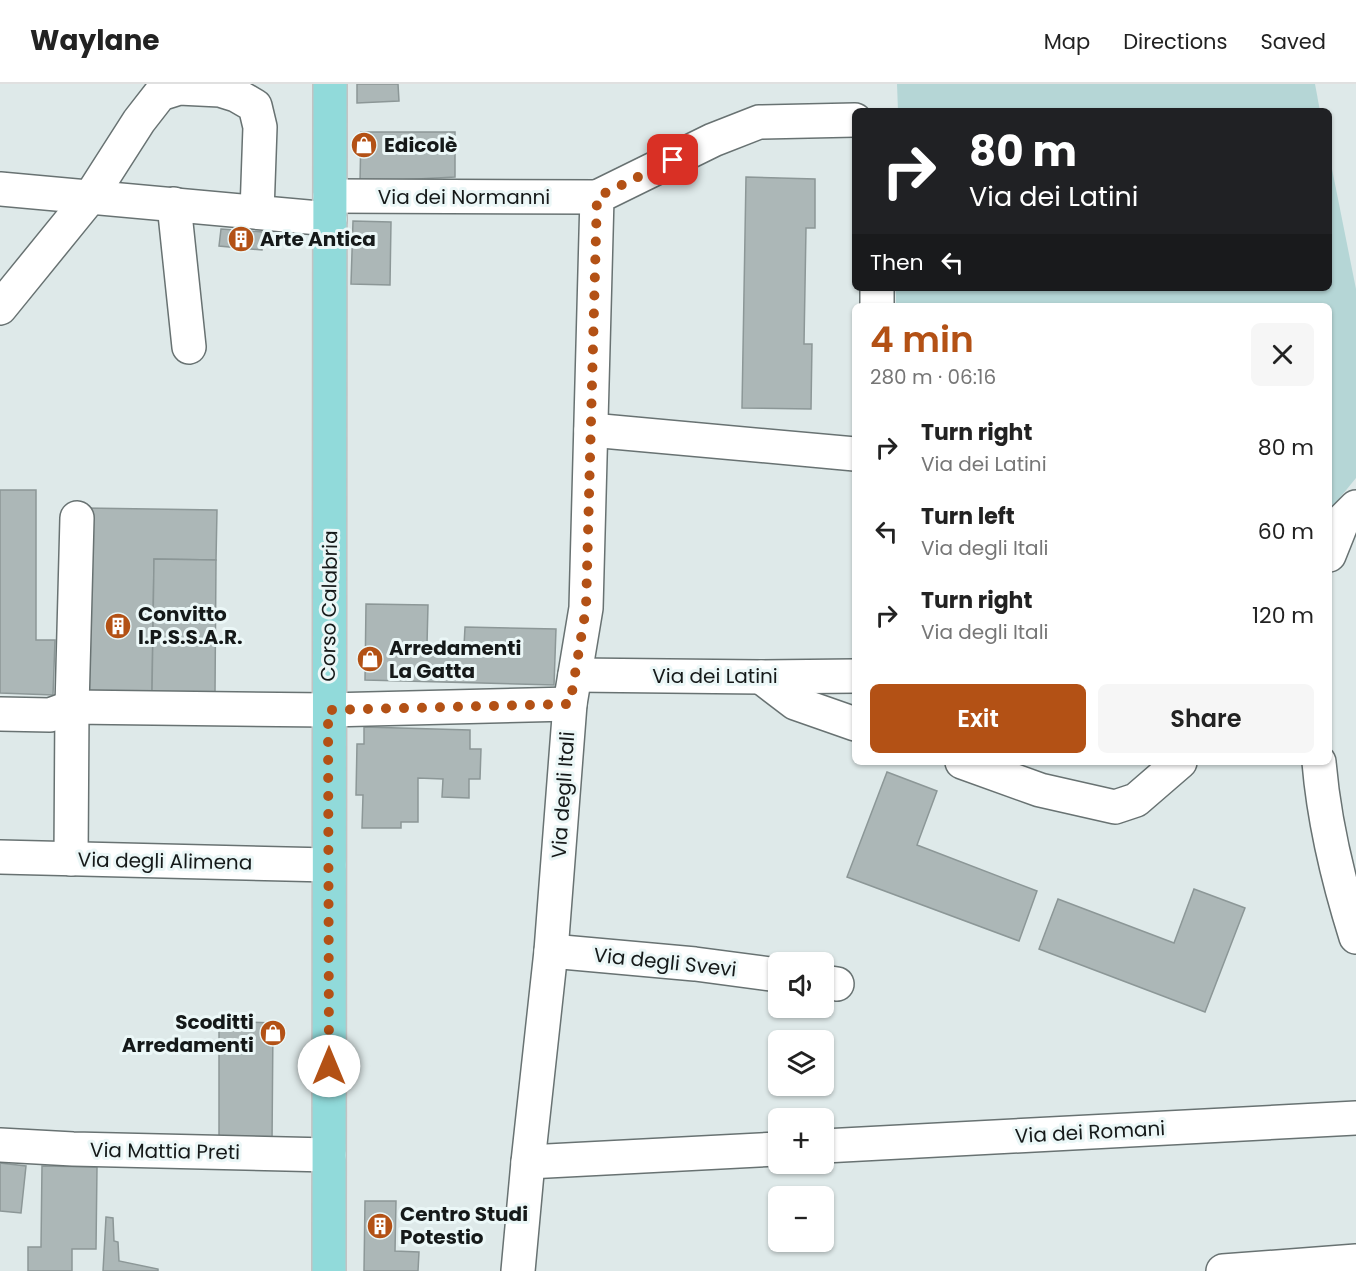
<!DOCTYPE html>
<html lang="en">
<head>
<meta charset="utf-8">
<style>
  body { margin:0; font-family:Poppins,sans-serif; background:#f6f6f6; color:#222; height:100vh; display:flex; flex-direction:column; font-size:22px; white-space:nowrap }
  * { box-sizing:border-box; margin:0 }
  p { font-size:20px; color:#767676 }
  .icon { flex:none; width:33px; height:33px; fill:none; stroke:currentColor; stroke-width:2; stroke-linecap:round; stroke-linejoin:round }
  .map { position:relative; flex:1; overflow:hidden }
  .drawer { position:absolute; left:852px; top:219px; width:480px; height:462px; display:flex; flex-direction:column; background:#fff; border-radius:9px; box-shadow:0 2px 4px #0004 }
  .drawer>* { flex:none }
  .top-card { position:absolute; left:852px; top:24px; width:480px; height:183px; border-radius:9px; box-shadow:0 2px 4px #0004; background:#202124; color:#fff; overflow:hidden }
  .buttons { position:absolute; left:768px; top:868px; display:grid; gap:12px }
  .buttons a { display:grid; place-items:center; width:66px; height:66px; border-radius:9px; background:#fff; box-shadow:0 2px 4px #0004; font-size:30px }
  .pin { position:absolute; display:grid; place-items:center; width:51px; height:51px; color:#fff; margin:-26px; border-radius:12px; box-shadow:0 3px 9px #0006 }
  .me { position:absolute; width:66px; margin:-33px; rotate:0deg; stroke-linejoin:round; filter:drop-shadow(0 0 4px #0008) }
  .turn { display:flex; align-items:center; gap:21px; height:126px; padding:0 18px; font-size:27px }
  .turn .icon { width:78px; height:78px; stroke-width:2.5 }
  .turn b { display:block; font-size:42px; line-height:51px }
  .then { display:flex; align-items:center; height:57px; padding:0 18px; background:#0003; gap:12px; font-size:22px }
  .round { display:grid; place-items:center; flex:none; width:63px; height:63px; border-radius:9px; background:#f6f6f6 }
  .summary { display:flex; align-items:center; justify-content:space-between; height:102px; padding:0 18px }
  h1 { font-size:36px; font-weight:600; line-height:45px; color:#b35115 }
  .action { display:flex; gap:12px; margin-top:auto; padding:12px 18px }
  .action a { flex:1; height:69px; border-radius:9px; background:#b35115; color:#fff; font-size:24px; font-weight:600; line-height:69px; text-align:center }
  .action a+a { background:#f6f6f6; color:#222 }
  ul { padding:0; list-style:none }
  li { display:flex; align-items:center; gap:18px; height:84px; padding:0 18px }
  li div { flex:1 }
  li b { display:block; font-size:22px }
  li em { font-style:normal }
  header { display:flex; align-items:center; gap:36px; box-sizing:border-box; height:84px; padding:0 30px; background:#fff; border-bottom:2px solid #e0e0e0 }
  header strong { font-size:28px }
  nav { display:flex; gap:33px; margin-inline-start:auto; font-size:21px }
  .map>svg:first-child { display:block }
  .green { fill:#b5d6d6 }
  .building { fill:#acb7b7; stroke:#8c9797; stroke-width:1.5 }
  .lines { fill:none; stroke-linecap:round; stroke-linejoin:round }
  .minor-casing { stroke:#687272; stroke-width:36 }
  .primary-casing { stroke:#c2c3c3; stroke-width:36 }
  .minor { stroke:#fff; stroke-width:33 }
  .primary { stroke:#91dada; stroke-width:33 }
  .route { stroke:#b35115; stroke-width:10; stroke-dasharray:0 18 }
  .labels { text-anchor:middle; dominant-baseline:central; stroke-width:6; stroke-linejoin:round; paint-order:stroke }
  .poi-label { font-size:20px; font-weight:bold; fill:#151919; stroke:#ebf7f7; text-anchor:start }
  .street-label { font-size:20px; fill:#151919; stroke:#ebf7f7 }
</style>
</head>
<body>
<header>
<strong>Waylane</strong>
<nav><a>Map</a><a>Directions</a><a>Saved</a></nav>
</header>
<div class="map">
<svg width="1356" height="1187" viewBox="0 0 1356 1187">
  <rect width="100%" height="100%" fill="#dee9e9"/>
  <!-- green -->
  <g class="green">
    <polygon points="897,0 1315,0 1320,27 898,27"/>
    <polygon points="1329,70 1356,205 1356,394 1329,427 1329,222 896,222 896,204 1329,204"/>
  </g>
  <!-- building -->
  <g class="building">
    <polygon points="357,0 398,0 399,17 357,19"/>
    <polygon points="361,48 455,48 455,93 360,98"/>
    <polygon points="746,93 815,95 815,144 806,144 804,260 812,260 811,325 742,324"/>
    <polygon points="353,137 391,138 390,201 351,200"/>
    <polygon points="221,145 263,148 262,166 219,162"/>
    <polygon points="0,406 36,406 36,556 55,556 53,611 0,609"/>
    <polygon points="84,424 217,426 216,476 154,475 152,609 82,608"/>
    <polygon points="154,475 216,476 215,610 152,609"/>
    <polygon points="366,520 428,521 427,561 464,562 465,543 556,545 554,601 365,596"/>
    <polygon points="364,643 470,646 470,665 481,665 480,695 469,695 469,714 442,713 443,695 418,694 418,738 401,738 401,744 362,744 363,711 356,711 357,660 364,660"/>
    <polygon points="887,688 937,707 917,761 1037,807 1019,857 847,793"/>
    <polygon points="1194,805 1245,824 1205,928 1039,865 1058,815 1174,859"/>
    <polygon points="219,937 273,939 272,1060 219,1059"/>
    <polygon points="0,1079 26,1082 21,1129 0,1127"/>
    <polygon points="42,1082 97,1083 96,1165 72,1165 72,1187 28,1187 28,1163 41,1163"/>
    <polygon points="365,1117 396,1117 395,1167 419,1168 418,1187 364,1187"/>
    <polygon points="106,1133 113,1134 114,1157 118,1158 119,1177 158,1185 158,1187 103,1187"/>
  </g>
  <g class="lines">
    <defs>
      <g id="minor">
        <polyline points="0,105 330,135"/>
        <polyline points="330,112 597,113"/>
        <polyline points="174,120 189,263"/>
        <polyline points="877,222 877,204"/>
        <polyline points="0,224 91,112 139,37 160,10 179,4 220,6 236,11 255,22 260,43 257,128"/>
        <polyline points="591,346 855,370"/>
        <polyline points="1329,471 1343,436 1356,423"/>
        <polyline points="575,591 761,593 855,592"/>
        <polyline points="761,593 795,619 855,640"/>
        <polyline points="0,630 50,631 72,623 328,626 570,620"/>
        <polyline points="962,678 1040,706 1115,723 1136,716 1180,678"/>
        <path d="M1319 678C1324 738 1338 796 1356 853"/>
        <polyline points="0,773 329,781"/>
        <polyline points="71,775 72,623 77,434"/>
        <polyline points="551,867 695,880 778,891"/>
        <polyline points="824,898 837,900"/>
        <polyline points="0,1061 73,1065 329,1071"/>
        <polyline points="824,1062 1356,1034"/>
        <polyline points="528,1078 778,1065"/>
        <polyline points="518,1187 528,1078 551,867 570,620 586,524 597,113 713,56 759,38 855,36"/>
        <polyline points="1223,1187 1356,1177"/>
      </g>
      <polyline id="primary" points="329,1187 330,0"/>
    </defs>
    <!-- minor casing -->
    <use href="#minor" class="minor-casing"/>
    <!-- primary casing -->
    <use href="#primary" class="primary-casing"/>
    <!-- minor -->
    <use href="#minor" class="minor"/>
    <!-- primary -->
    <use href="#primary" class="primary"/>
  </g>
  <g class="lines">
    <!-- route -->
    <polyline class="route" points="329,982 328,626 570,620 586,524 597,113 673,76"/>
  </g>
  <!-- icons -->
  <defs>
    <symbol id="shop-disc" viewBox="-11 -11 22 22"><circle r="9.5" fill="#b35115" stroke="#ebf7f7"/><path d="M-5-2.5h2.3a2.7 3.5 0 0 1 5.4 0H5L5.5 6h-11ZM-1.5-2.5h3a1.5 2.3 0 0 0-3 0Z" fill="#fff"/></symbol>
    <symbol id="building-disc" viewBox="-11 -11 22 22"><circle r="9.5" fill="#b35115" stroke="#ebf7f7"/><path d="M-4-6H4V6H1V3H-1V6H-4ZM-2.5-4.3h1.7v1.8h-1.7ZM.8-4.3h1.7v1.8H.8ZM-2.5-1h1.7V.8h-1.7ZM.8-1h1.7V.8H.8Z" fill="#fff"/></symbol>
  </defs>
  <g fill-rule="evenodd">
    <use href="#shop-disc" x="349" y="46" width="30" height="30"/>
    <use href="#building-disc" x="226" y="140" width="30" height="30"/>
    <use href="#building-disc" x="103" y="527" width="30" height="30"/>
    <use href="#shop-disc" x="355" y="560" width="30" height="30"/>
    <use href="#shop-disc" x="258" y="934" width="30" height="30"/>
    <use href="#building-disc" x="365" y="1127" width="30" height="30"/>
  </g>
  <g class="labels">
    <!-- poi labels -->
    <g class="poi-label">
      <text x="384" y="61">Edicolè</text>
      <text x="260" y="155">Arte Antica</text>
      <text x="138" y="530">Convitto<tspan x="138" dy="23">I.P.S.S.A.R.</tspan></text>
      <text x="389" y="564">Arredamenti<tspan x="389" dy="23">La Gatta</tspan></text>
      <text x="254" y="938" text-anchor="end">Scoditti<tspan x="254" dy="23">Arredamenti</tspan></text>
      <text x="400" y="1130">Centro Studi<tspan x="400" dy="23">Potestio</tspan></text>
    </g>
    <!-- street labels -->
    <g class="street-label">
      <text x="464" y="113">Via dei Normanni</text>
      <text transform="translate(329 522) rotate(-89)">Corso Calabria</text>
      <text x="715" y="592">Via dei Latini</text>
      <text transform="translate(563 711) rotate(-86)">Via degli Itali</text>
      <text transform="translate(165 777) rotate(1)">Via degli Alimena</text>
      <text transform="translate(665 878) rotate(6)">Via degli Svevi</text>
      <text transform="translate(1090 1048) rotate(-3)">Via dei Romani</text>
      <text transform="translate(165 1067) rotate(1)">Via Mattia Preti</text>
    </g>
  </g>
</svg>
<div class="buttons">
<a><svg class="icon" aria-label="sound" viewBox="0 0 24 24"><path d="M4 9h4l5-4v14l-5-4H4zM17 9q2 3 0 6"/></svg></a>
<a><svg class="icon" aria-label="layers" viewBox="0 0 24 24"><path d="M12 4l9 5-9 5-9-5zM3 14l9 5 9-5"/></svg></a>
<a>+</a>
<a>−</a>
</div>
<div class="pin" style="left:673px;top:76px;background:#d93025"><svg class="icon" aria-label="arrive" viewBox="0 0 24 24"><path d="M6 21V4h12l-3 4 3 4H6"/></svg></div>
<svg class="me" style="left:329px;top:982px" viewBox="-20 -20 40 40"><circle r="19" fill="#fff"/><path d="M0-13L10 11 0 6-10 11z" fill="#b35115"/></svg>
<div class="top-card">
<div class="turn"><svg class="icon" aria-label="right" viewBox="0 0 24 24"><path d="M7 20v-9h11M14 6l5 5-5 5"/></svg><div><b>80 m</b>Via dei Latini</div></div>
<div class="then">Then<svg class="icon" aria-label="left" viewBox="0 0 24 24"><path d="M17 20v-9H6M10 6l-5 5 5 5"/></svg></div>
</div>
<section class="drawer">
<div class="summary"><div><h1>4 min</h1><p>280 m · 06:16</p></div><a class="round"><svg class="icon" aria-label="close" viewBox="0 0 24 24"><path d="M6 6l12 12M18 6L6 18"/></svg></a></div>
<ul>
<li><svg class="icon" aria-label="right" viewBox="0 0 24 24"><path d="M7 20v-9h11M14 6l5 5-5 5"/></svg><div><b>Turn right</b><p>Via dei Latini</p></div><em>80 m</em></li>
<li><svg class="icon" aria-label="left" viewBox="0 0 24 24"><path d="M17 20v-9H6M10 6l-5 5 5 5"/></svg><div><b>Turn left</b><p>Via degli Itali</p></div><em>60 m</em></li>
<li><svg class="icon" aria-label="right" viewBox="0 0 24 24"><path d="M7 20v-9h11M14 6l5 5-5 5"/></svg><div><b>Turn right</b><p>Via degli Itali</p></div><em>120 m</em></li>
</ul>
<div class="action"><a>Exit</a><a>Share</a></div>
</section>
</div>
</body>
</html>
